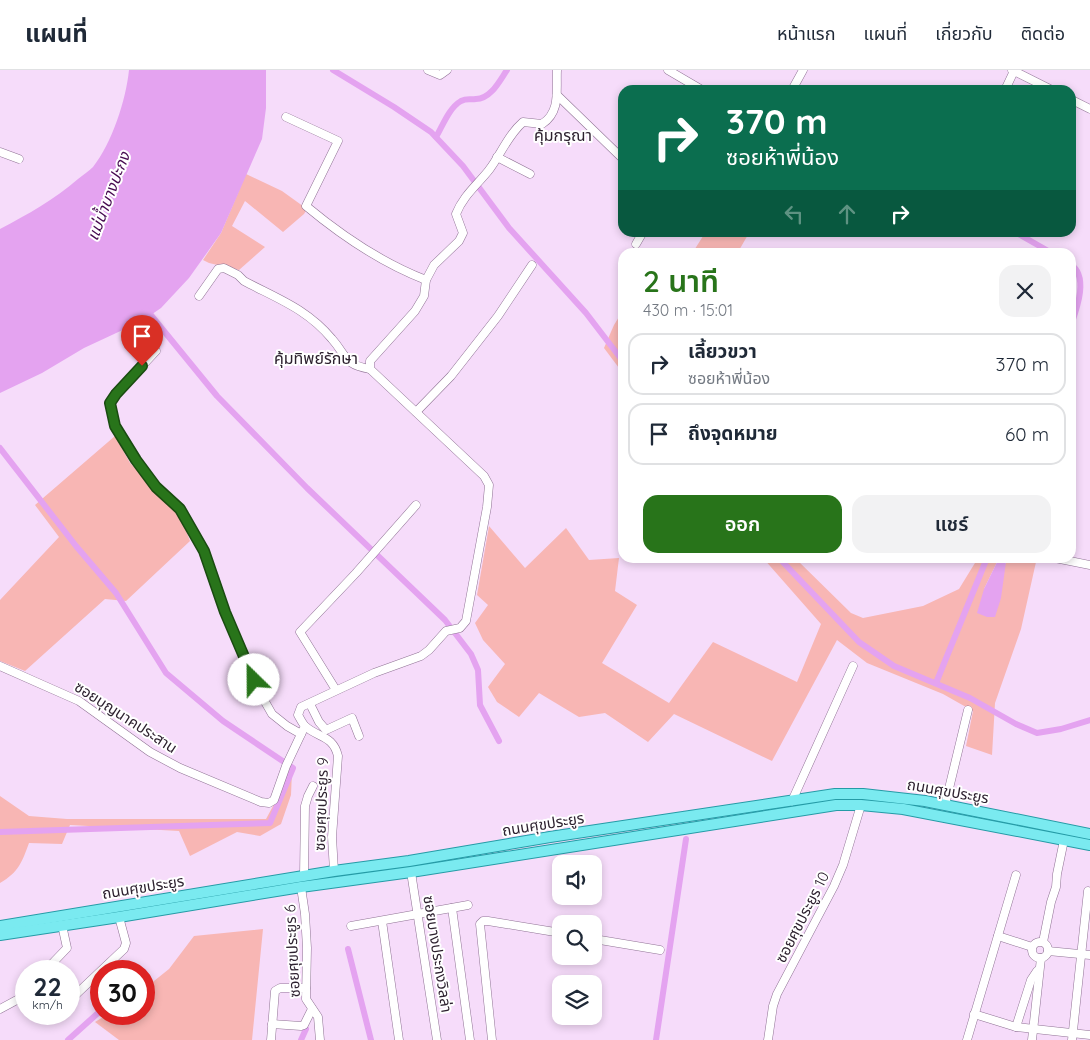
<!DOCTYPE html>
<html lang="th">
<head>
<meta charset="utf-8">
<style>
  body { margin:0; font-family:Quicksand,"Noto Sans Thai",sans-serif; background:#f2f2f3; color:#1f2937; height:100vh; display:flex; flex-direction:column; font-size:19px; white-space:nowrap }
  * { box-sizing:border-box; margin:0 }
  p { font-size:16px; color:#747a83 }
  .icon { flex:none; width:28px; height:28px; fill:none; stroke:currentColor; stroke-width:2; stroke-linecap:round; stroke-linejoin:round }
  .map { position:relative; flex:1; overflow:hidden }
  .side { position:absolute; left:618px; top:178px; width:458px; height:315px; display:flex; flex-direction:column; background:#fff; border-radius:15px; box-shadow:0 2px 8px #0003 }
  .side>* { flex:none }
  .hud { position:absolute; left:618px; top:15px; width:458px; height:152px; border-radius:15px; box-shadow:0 2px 8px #0003; background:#0b6e4f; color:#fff; overflow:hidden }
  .controls { position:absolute; left:552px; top:785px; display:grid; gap:10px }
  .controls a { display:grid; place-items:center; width:50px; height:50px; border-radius:10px; background:#fff; box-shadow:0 2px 8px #0003; font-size:25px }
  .speed { position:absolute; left:15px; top:890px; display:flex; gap:10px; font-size:25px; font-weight:700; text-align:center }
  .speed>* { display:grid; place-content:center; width:65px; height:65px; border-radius:50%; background:#fff; box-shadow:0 2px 8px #0003; line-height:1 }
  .speed small { font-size:12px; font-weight:400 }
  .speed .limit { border:8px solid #d22; background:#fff; color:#111 }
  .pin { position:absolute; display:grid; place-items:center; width:42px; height:42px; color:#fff; margin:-51px -21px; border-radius:50% 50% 50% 0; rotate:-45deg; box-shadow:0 0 5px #0007 }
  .pin .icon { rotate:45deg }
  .me { position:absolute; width:55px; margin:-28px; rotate:337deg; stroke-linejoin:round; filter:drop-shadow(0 0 4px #0008) }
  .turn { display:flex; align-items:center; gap:18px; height:105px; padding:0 25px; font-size:22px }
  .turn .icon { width:65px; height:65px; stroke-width:2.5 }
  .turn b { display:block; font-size:35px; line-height:42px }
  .lanes { display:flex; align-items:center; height:48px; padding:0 25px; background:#0003; justify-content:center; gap:25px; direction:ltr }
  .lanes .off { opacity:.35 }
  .round { display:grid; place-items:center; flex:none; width:52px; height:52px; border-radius:15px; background:#f2f2f3 }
  .head { display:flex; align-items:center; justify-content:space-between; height:85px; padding:0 25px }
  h1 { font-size:30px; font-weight:600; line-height:38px; color:#28741a }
  .cta { display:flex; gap:10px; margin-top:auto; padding:10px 25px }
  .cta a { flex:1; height:58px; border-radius:15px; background:#28741a; color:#fff; font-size:20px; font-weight:600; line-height:58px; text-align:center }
  .cta a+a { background:#f2f2f3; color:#1f2937 }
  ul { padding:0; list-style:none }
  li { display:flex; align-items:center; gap:15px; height:62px; margin:0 10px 8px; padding:0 15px; border:2px solid #e0e1e3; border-radius:15px }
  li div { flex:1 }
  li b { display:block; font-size:19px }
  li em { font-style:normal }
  header { display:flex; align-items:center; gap:30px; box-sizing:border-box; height:70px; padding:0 25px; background:#fff; border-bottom:1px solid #e0e1e3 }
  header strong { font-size:24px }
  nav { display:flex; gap:28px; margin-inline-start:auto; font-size:18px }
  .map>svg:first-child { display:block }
  .green { fill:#f8b6b4 }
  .water { fill:#e4a3f0 }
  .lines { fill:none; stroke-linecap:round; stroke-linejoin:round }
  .canal { stroke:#e4a3f0; stroke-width:6 }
  .minor-casing { stroke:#907395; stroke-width:9 }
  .major-casing { stroke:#259ba6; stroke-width:12 }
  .minor { stroke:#fff; stroke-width:8 }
  .major { stroke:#7aeaf0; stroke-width:10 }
  .route-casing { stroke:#1a4b11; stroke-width:12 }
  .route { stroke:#28741a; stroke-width:9 }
  .labels { text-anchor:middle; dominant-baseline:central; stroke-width:4; stroke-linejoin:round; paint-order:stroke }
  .street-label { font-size:15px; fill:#2d212f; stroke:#fff }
  .neighbourhood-label { font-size:16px; fill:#2d212f; stroke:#fff }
  .water-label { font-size:16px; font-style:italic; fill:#460a50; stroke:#fff }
</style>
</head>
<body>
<header>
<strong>แผนที่</strong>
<nav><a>หน้าแรก</a><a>แผนที่</a><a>เกี่ยวกับ</a><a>ติดต่อ</a></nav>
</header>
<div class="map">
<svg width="1090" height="970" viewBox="0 0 1090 970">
  <rect width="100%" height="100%" fill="#f6dcfa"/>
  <!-- green -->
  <g class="green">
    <polygon points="246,104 282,121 307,139 304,144 283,162 245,131 232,156 265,177 239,200 209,193 203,190 221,163"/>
    <polygon points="705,163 705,162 749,163 738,182 693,182"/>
    <polygon points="622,242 622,302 604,278 614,255"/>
    <polygon points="115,366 130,393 178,440 190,471 126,531 105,529 25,601 0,591 0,530 59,467 35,435"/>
    <polygon points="489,456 525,498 566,458 589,490 619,488 615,521 637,535 602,593 669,633 713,572 797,612 821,554 763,488 795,488 851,543 863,548 923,536 959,519 978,488 999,488 984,519 1006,493 1000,488 1020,488 1036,492 1021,559 995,633 992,685 966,676 973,641 943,624 867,593 837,570 772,691 674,644 648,672 605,643 579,647 539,623 519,647 497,632 488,617 505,594 483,570 475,553 488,535 477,525"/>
    <path d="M292 701 291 725 281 754 260 766 237 762 190 786 179 761 70 755 62 774 29 773C22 792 19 802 0 813V726L29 746 67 749H266Z"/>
    <polygon points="263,859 252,970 119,970 95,952 108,944 144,944 144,919 169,899 194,866"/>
  </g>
  <!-- water -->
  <g class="water">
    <path d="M129 0H266V38L262 69 221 163 189 208 161 238 142 251 84 278 42 303 0 323V159C28 144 54 130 78 109 83 105 89 101 93 97 112 73 126 30 129 0Z"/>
    <polygon points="999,488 1006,492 1001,528 995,547 987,547 977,543 984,519"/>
  </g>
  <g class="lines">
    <!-- canal -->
    <g class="canal">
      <polyline points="333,0 394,37 431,62 463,96 509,158 586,243 622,290"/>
      <path d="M436 67C443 55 449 38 461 31 467 28 470 30 476 29 491 29 500 10 507 0"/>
      <polyline points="1015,162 1050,182"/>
      <path d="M1070 194C1090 206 1076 241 1070 258"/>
      <polyline points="146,239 217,326 307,418 445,550 471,584 478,600 480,635 499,671"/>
      <polyline points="0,378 76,476 116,523 166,603 223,651 293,698 270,753 0,762"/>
      <polyline points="779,488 859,572 894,596 970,628 1016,654 1037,663 1061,659 1090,650"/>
      <polyline points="936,613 987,488"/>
      <polyline points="348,879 371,970"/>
      <polyline points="68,970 98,943"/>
      <polyline points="301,970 306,959"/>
      <polyline points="656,970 686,769"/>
    </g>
    <defs>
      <g id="minor">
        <polyline points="428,0 440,5 447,0"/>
        <polyline points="668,0 702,20"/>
        <polyline points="1012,0 1052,20"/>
        <polyline points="792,20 803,0"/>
        <polyline points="1005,20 1014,1"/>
        <polyline points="557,25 622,88"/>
        <polyline points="1070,29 1090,39"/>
        <path d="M286 47 338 71 306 136C342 166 382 193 426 210"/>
        <polyline points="0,82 19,89"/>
        <polyline points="497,87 530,104"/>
        <polyline points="636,174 643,162"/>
        <path d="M199 226 218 199 224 198 238 205 244 211C278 229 307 239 332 269 347 286 344 295 370 299"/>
        <polyline points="156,281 116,324 110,333 115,356 135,390 156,417 180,439 203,481 225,541 260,623 272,644 287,656 301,664"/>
        <polyline points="416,342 451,306 498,246 532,195"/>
        <polyline points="1055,488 1090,495"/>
        <polyline points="0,596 79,631 150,682 180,698 261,732 269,733 274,730 286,696 303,660"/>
        <polyline points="336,620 300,562 356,503 416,435"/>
        <polyline points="310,634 319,652 326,660 352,648 359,666"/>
        <polyline points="792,731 853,596"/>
        <polyline points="945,735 968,640"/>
        <path d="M334 801 332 767 338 686C333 665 318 668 305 656 302 653 300 648 298 645L301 637 374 603 421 586 429 580 446 561 460 558 466 551 487 437 489 415 484 406 370 299V291L415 241 424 226 426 210 434 195 459 171 463 163 456 144C463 126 477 115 489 100 501 84 508 65 523 52L542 54C561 42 556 20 557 0"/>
        <polyline points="411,802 437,970"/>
        <polyline points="304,806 305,736 308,726 313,716"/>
        <polyline points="301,817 305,844 307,878 306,929 318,947 320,970"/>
        <polyline points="452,838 470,970"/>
        <polyline points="382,851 399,970"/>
        <polyline points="351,856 468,835"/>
        <polyline points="998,866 1032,877"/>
        <polyline points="594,869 660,880"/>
        <circle cx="1040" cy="880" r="8"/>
        <polyline points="1043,872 1051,832 1056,817 1057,804 1064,770"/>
        <polyline points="1048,881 1090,885"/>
        <polyline points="45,901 67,878 62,855"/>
        <polyline points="69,931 124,879 126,873 119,847"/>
        <polyline points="0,939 26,925"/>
        <polyline points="974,944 1016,957 1090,965"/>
        <polyline points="272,954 301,956 304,955 312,939"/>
        <polyline points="1016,957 1031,910 1037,901"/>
        <polyline points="271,970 275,921 280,918 306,918"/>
        <polyline points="492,970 480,854 483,851 488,851 561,863"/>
        <polyline points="768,970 773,936 777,924 834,816 843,795 861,735"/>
        <polyline points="967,970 1016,805"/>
        <polyline points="1032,970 1041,888"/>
        <polyline points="1072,970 1088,821"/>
      </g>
      <g id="major">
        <polyline points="0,856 334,801 409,791 550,767 835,724 863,724 925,731 1090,764"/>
        <polyline points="0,865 119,847 301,817 411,802 836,735 861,735 903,739 1090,775"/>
      </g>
    </defs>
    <!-- minor casing -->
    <use href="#minor" class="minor-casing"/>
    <!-- major casing -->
    <use href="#major" class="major-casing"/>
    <!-- minor -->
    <use href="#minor" class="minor"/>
    <!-- major -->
    <use href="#major" class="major"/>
  </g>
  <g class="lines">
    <defs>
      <polyline id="route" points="142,296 116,324 110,333 115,356 136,390 156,417 180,439 204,481 225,542 254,610"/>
    </defs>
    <!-- route casing -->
    <use href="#route" class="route-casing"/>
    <!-- route -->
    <use href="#route" class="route"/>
  </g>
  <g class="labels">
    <!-- street labels -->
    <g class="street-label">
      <text transform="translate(126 647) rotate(33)">ซอยบุญนาคประสาน</text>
      <text transform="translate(948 721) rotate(10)">ถนนศุขประยูร</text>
      <text transform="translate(321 734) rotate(-88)">ซอยศุขประยูร 9</text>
      <text transform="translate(543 754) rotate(-9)">ถนนศุขประยูร</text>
      <text transform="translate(143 817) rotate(-9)">ถนนศุขประยูร</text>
      <text transform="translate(802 847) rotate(-63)">ซอยศุขประยูร 10</text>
      <text transform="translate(292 881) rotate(-93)">ซอยศุขประยูร 6</text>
      <text transform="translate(438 884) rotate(81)">ซอยบางประกงวิลล่า</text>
    </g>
    <!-- neighbourhood labels -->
    <g class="neighbourhood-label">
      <text x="563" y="65">คุ้มกรุณา</text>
      <text x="316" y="288">คุ้มทิพย์รักษา</text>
    </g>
    <!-- water labels -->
    <g class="water-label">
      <text transform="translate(108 126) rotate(-69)">แม่น้ำบางปะกง</text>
    </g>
  </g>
</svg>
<div class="controls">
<a><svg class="icon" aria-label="sound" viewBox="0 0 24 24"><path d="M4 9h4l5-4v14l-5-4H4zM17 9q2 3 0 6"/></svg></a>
<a><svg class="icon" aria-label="search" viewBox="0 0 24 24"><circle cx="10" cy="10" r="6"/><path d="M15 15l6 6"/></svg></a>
<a><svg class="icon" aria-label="layers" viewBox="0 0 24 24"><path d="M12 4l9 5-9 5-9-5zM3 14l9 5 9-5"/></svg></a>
</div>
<div class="speed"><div>22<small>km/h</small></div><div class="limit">30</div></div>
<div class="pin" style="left:142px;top:296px;background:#d93025"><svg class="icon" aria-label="arrive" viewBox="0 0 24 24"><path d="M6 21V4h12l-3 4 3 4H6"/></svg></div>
<svg class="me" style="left:254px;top:610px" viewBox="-20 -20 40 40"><circle r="19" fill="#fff"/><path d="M0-13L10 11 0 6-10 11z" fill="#28741a"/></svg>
<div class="hud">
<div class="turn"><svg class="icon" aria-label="right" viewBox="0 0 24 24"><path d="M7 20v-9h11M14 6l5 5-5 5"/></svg><div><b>370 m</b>ซอยห้าพี่น้อง</div></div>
<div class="lanes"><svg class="icon off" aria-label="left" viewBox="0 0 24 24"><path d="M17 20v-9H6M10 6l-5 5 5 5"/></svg><svg class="icon off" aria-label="ahead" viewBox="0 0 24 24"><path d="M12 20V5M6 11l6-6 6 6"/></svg><svg class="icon" aria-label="right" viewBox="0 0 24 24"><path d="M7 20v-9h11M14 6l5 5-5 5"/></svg></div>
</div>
<section class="side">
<div class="head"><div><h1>2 นาที</h1><p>430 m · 15:01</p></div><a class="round"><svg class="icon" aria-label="close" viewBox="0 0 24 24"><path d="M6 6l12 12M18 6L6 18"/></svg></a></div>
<ul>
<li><svg class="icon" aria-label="right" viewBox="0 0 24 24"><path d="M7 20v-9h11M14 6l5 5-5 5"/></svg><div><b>เลี้ยวขวา</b><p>ซอยห้าพี่น้อง</p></div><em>370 m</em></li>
<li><svg class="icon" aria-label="arrive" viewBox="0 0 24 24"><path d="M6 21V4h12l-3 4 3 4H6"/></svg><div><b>ถึงจุดหมาย</b></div><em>60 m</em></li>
</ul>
<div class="cta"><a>ออก</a><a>แชร์</a></div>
</section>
</div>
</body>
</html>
